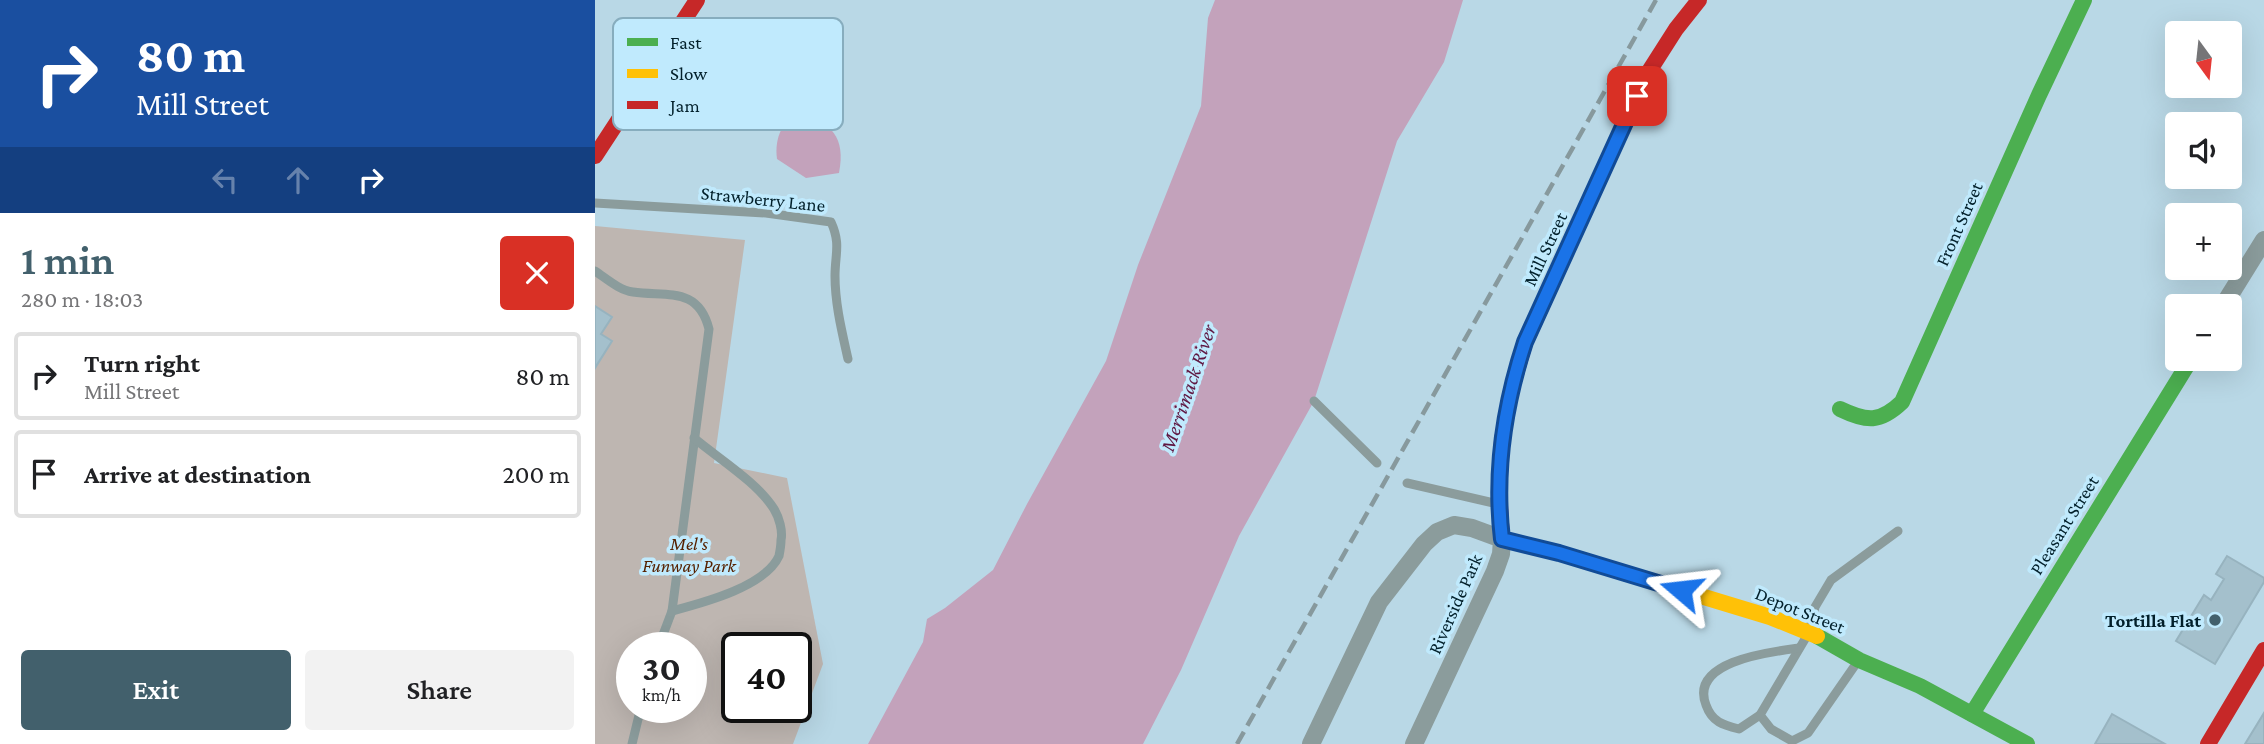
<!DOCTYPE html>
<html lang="en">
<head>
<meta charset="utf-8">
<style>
  body { margin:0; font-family:"Crimson Pro",serif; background:#f2f2f2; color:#202124; height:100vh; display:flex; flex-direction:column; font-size:26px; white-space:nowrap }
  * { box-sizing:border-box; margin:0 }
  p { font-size:23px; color:#757577 }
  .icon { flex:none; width:38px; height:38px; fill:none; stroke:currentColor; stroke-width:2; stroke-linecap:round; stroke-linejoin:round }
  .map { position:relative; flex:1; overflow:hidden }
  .details { display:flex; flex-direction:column; background:#fff; width:595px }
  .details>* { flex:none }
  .guide { background:#1a4fa0; color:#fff; overflow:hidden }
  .needle { width:46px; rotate:165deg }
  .fabs { position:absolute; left:1570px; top:21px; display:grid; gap:14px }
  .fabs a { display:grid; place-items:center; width:77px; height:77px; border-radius:7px; background:#fff; box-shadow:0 7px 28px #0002; font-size:35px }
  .speed { position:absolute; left:21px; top:632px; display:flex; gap:14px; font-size:35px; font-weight:700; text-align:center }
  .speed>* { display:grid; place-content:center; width:91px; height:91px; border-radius:50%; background:#fff; box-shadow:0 7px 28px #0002; line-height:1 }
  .speed small { font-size:18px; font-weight:400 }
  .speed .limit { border:4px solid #111; border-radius:10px; background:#fff; color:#111 }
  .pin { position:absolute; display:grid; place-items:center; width:60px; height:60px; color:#fff; margin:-30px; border-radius:14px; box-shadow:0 4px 10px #0006 }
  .me { position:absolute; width:77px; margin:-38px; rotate:287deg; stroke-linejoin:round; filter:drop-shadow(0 0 5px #0008) }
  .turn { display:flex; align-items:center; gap:24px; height:147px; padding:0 21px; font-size:32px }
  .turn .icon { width:91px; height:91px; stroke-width:2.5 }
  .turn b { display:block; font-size:49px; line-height:60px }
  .lanes { display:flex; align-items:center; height:66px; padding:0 21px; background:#0003; justify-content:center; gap:35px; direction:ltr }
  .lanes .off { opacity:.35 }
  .round { display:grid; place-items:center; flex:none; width:74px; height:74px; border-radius:7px; background:#f2f2f2 }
  .summary { display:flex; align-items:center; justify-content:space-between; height:119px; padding:0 21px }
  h1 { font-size:42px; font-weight:600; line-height:52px; color:#42606c }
  .primary-button { display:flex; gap:14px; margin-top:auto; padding:14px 21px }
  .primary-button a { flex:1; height:80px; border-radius:7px; background:#42606c; color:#fff; font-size:28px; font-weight:600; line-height:80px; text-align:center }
  .primary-button a+a { background:#f2f2f2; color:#202124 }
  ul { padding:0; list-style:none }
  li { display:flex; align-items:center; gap:21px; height:88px; margin:0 14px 10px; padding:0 7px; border:4px solid #e0e0e0; border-radius:7px }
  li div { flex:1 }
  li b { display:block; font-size:26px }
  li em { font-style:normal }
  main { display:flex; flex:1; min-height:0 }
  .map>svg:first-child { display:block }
  .green { fill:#beb6b1; fill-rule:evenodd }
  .water { fill:#c3a2bb }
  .building { fill:#a4c0cc; stroke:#97b3bf; stroke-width:2 }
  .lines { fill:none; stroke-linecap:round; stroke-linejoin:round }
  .lane { stroke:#8b9c9c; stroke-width:9 }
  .street { stroke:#8b9c9c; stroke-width:18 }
  .fast { stroke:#4caf50; stroke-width:16 }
  .slow { stroke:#ffc107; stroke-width:16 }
  .jam { stroke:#c62828; stroke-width:16 }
  .rail { stroke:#87999d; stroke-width:4.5; stroke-dasharray:14 7; stroke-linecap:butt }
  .route-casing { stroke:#114b97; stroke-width:18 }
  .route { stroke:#1a73e8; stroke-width:12 }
  .poi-dot { fill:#42606c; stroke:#c0eafd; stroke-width:2.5 }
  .labels { text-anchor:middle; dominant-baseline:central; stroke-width:7; stroke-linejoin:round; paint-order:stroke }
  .street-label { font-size:19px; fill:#02202b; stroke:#c0eafd }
  .park-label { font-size:19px; font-style:italic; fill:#562100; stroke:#c0eafd }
  .poi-label { font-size:19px; font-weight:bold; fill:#02202b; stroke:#c0eafd; text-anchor:end }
  .water-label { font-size:21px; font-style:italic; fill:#5f1742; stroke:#c0eafd }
  .key { fill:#c0eafd; stroke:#87adbe; stroke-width:2 }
  .key-label { font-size:19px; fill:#02202b }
</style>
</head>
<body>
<main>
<section class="details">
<div class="guide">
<div class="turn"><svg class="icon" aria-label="right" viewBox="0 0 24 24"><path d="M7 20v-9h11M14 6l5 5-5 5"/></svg><div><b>80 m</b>Mill Street</div></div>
<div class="lanes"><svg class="icon off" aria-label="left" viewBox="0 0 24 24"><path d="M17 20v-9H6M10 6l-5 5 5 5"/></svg><svg class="icon off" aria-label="ahead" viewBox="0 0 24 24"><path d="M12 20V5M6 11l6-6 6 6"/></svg><svg class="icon" aria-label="right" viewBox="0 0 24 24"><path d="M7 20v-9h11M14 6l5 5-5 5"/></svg></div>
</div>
<div class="summary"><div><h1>1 min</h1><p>280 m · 18:03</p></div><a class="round" style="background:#d93025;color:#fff"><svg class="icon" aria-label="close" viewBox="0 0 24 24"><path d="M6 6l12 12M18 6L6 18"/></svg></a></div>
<ul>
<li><svg class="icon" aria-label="right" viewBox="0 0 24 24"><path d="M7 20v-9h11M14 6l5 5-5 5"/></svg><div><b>Turn right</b><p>Mill Street</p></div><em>80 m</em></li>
<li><svg class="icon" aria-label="arrive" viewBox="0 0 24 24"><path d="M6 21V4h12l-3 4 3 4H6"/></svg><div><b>Arrive at destination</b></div><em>200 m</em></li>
</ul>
<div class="primary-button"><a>Exit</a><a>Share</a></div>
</section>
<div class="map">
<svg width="1669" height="744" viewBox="0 0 1669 744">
  <rect width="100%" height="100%" fill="#b9d8e6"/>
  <!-- green -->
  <path class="green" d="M0 226 150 240 119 463 192 478 228 664 198 744H0ZM37 648H96V707H37ZM142 648H201V707H142Z"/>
  <!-- water -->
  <g class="water">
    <polygon points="620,0 868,0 849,62 802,141 719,401 644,536 586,670 548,744 273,744 328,642 332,619 350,608 398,570 432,504 511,361 543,265 606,106 613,18"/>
    <path d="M206 109C236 125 251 136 244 173L211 178 182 159C179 138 188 119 206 109Z"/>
  </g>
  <!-- building -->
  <g class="building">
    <polygon points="0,306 17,317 6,334 17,341 0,368"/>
    <polygon points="1632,556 1669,578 1669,582 1620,664 1581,641 1609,595 1616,600 1629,579 1621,574"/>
    <polygon points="1669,713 1669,744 1650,744"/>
    <polygon points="1517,714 1570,744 1500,744"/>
  </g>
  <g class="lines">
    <!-- lane -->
    <g class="lane">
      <path d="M0 203 171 213 236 222C246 244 240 254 240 276 240 304 247 332 253 359"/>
      <path d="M0 271C12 279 24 290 38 292 72 297 103 286 114 329L77 611 63 648"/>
      <polyline points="719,401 782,463"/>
      <polyline points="812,483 903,504"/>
      <path d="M77 611C107 603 170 587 184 556 185 551 186 545 186 540 188 531 184 517 179 509 162 482 124 459 99 438"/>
      <polyline points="1263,661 1213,733 1197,741 1176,729 1165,715 1213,634 1220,607 1236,580 1303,531"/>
      <path d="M1165 715 1144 729C1128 725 1117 722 1111 705 1094 661 1175 652 1204 648"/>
      <polyline points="37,744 46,707"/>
    </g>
    <!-- street -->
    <g class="street">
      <polyline points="1628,306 1669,240"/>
      <polyline points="716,744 784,602 829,544 842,532 859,525 877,528 907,539 906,554 900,571 819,744"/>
    </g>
    <!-- fast -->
    <g class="fast">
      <path d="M1245 409C1272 422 1285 423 1307 402L1444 95 1489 0"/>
      <polyline points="1222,636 1264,660 1325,686 1432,744"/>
      <polyline points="1377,714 1596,359"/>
    </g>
    <!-- slow -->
    <polyline class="slow" points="916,541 964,553 1175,617 1222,636"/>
    <!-- jam -->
    <g class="jam">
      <polyline points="0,156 102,0"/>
      <polyline points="916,541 907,539 904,489 907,440 916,391 930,343 1051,76 1081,29 1104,0"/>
      <polyline points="1613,744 1669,650"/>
    </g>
    <!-- rail -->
    <polyline class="rail" points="642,744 1061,0"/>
  </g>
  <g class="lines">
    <defs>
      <path id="route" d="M1042 96 930 342C909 406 899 472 907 539L964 553 1086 590"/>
    </defs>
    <!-- route casing -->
    <use href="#route" class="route-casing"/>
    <!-- route -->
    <use href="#route" class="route"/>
  </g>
  <!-- markers -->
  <circle class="poi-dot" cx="1620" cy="620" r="7"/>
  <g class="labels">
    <!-- street labels -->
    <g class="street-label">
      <text transform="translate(168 199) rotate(6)">Strawberry Lane</text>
      <text transform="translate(1364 224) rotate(-66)">Front Street</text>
      <text transform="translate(950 249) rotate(-65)">Mill Street</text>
      <text transform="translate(1469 525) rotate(-58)">Pleasant Street</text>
      <text transform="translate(860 604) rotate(-66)">Riverside Park</text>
      <text transform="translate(1205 610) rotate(22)">Depot Street</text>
    </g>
    <!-- park labels -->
    <g class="park-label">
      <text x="94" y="543">Mel's<tspan x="94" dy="22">Funway Park</tspan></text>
    </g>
    <!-- poi labels -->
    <g class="poi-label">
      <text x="1606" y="620">Tortilla Flat</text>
    </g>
    <!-- water labels -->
    <g class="water-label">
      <text transform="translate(593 388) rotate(-71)">Merrimack River</text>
    </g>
  </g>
  <!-- legend -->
  <rect x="18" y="18" width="230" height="112" rx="10" class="key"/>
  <rect x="32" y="38" width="31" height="8" fill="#4caf50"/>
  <rect x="32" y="69" width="31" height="9" fill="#ffc107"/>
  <rect x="32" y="101" width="31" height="8" fill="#c62828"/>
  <g class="key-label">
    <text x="75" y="49">Fast</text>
    <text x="75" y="80">Slow</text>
    <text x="75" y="112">Jam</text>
  </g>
</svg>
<div class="fabs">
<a><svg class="needle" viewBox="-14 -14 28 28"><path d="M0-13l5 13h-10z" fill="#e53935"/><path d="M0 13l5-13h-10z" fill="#757577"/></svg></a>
<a><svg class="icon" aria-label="sound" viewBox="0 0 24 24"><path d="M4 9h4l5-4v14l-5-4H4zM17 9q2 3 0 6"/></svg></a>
<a>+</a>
<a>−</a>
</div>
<div class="speed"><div>30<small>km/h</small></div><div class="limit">40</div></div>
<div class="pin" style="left:1042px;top:96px;background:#d93025"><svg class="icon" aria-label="arrive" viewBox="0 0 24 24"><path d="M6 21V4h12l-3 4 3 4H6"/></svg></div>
<svg class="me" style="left:1086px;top:590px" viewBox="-20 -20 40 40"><path d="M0-17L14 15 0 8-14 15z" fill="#1a73e8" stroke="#fff" stroke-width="4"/></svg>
</div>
</main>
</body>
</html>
